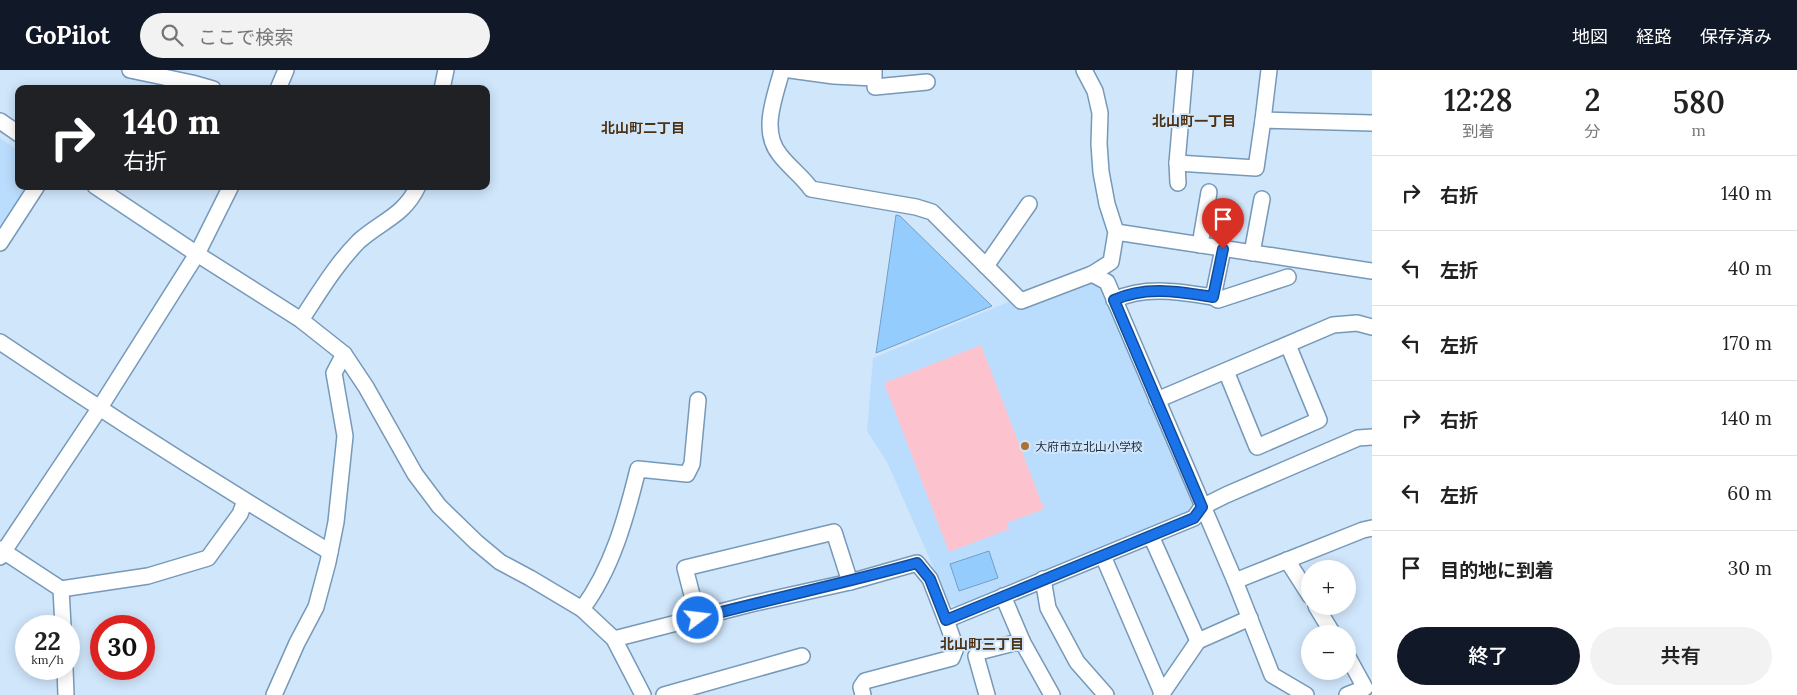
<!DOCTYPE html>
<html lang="ja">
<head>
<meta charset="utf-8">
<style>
  body { margin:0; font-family:Lora,"Noto Sans JP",serif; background:#f2f2f2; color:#222; height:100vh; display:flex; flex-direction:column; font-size:19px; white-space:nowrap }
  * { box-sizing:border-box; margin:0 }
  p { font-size:16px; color:#767676 }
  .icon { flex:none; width:28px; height:28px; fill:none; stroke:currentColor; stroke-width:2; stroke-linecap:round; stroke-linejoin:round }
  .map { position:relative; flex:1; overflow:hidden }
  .drawer { display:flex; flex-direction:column; background:#fff; width:425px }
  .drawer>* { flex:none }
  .banner { position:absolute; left:15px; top:15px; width:475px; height:105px; border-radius:10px; box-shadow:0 2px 12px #0003; background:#202124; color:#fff; overflow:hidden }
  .fabs { position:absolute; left:1301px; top:490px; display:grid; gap:10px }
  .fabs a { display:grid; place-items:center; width:55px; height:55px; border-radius:50%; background:#fff; box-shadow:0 2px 12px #0003; font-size:25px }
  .speed { position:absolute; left:15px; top:545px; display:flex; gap:10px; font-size:25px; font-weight:700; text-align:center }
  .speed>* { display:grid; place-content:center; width:65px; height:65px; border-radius:50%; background:#fff; box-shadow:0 2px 12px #0003; line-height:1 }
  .speed small { font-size:12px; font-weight:400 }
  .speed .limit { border:8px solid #d22; background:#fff; color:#111 }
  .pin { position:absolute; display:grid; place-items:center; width:42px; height:42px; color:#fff; margin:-51px -21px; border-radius:50% 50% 50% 0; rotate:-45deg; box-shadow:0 0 5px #0007 }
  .pin .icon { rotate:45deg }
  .me { position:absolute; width:55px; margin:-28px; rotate:75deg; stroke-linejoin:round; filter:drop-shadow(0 0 4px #0008) }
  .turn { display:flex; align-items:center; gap:18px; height:105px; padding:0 25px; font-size:22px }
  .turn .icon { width:65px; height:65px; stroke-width:2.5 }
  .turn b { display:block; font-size:35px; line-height:42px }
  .eta { display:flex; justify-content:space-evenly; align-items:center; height:85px; text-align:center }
  .eta b { font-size:30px; font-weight:600; line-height:35px }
  .primary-button { display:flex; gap:10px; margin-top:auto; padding:10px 25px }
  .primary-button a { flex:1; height:58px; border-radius:30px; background:#111827; color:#fff; font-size:20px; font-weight:600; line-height:58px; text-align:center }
  .primary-button a+a { background:#f2f2f2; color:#222 }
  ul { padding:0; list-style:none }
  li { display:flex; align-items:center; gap:15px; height:75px; padding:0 25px; border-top:1px solid #e0e0e0 }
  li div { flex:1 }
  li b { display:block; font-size:19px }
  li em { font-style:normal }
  header { display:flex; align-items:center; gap:30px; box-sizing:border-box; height:70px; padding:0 25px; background:#111827; color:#fff }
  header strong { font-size:24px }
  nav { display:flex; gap:28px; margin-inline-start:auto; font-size:18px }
  .search { width:350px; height:45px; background:#f2f2f2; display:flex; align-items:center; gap:12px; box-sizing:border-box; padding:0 18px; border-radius:28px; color:#767676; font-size:19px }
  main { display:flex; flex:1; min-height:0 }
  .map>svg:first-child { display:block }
  .built { fill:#bbddfd }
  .green { fill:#fcc3ce }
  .water { fill:#95ccfe; stroke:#739ec5 }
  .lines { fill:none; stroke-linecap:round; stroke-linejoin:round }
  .minor-casing { stroke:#7699b9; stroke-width:18 }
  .minor { stroke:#fff; stroke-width:15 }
  .route-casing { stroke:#114b97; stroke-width:12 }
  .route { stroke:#1a73e8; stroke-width:9 }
  .poi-dot { fill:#ab7231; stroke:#d0e6fb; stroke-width:2 }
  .labels { text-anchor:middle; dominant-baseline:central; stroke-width:4; stroke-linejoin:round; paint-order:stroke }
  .poi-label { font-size:12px; fill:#23313f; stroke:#d0e6fb; text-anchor:start }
  .neighbourhood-label { font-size:14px; font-weight:bold; fill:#4e3214; stroke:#d0e6fb }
</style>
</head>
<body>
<header>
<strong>GoPilot</strong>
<div class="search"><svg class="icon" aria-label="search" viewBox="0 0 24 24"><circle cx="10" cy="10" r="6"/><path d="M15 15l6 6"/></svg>ここで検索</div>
<nav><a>地図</a><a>経路</a><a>保存済み</a></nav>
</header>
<main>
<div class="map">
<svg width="1372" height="625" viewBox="0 0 1372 625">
  <rect width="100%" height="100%" fill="#d0e6fb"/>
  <!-- built -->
  <g class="built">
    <polygon points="0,68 19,81 19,116 31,116 0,165"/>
    <polygon points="1088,209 1101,215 1195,426 1189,445 963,537 950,535 887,392 867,361 873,288 1013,230"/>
  </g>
  <!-- green -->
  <polygon class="green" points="981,275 1044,439 1007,453 1009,459 949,482 884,313"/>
  <!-- water -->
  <g class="water">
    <polygon points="896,145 900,146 992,236 876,283"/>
    <polygon points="989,481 998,508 959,521 950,494"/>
  </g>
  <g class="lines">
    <defs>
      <g id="minor">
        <polyline points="130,0 192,13 213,19"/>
        <path d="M782 0C775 27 760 61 780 85 790 98 803 107 811 119L916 137 932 142 1021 231 1092 204 1111 192 1116 162 1107 134 1101 102 1099 74 1100 43 1095 21 1084 0"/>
        <polyline points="790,0 834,6 874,8 874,0"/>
        <polyline points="875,17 927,12"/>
        <polyline points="278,19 286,0"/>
        <polyline points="442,19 446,0"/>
        <polyline points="1263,50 1269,0"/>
        <polyline points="0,51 19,64"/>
        <polyline points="1177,93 1256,98 1263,50 1372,53"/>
        <polyline points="1178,113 1177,93 1185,0"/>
        <polyline points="95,116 197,184 301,250 344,284 366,317 415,404 439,436 476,472 500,492 530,508 582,539 614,569 643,625"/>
        <polyline points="1116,162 1372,201"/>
        <polyline points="0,173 37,116"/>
        <polyline points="1200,175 1209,122"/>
        <polyline points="1252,183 1262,129"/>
        <polyline points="986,196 1029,134"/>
        <polyline points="1092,204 1107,212 1235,511 1272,605 1306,625"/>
        <polyline points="1213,227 1218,230 1288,207"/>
        <path d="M1114 230C1146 215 1181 222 1213 227L1223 179"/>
        <path d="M301 250C319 223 336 194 359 171 381 151 404 146 418 116"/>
        <path d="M0 272C108 345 218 415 330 482"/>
        <polyline points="1226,301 1257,377 1319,350 1288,275"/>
        <polyline points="1157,330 1333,255 1357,253 1372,257"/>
        <polyline points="1151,466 1198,571"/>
        <polyline points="0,479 61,519 148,506 208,488 240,444 245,431"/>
        <polyline points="1103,486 1162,623"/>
        <polyline points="0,487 99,339 197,184 231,116"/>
        <polyline points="1287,490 1310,526"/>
        <polyline points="1043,509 1048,538 1077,592 1106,625"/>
        <polyline points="1235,511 1363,460 1372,458"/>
        <polyline points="61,519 63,556"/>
        <polyline points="1003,526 1023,573 1052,625"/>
        <polyline points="1316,536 1333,564"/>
        <path d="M582 539C612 499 626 448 638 399L687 404 692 394 698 330"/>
        <polyline points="698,548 685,498 834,462 850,512"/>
        <polyline points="946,550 1194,448 1202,437 1226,425 1358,368 1372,367"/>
        <polyline points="614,569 751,534 850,512 917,493 930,509 946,550 956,578 952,588 865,611 861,617 863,625"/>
        <polyline points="65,599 66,625"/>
        <polyline points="274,625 297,573 316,537 328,492 336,452 345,366 334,303 344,284"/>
        <polyline points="664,625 802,586"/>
        <polyline points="987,625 976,586 979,582 1022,571"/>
        <polyline points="1161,625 1198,571 1250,548"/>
        <polyline points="1347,625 1365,618 1348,587"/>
      </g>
    </defs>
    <!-- minor casing -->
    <use href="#minor" class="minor-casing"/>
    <!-- minor -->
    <use href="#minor" class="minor"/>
  </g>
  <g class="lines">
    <defs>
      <path id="route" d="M698 548C771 529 845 513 917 493L930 509 946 550 1194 448 1202 437 1114 230C1146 215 1181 222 1213 227L1223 179"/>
    </defs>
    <!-- route casing -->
    <use href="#route" class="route-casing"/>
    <!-- route -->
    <use href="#route" class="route"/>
  </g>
  <!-- markers -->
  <circle class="poi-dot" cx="1025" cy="376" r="5"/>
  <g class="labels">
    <!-- poi labels -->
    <g class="poi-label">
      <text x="1035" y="376">大府市立北山小学校</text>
    </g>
    <!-- neighbourhood labels -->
    <g class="neighbourhood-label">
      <text x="1194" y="51">北山町一丁目</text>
      <text x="643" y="58">北山町二丁目</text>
      <text x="982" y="574">北山町三丁目</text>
    </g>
  </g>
</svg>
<div class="fabs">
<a>+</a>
<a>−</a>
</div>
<div class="speed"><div>22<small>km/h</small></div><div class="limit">30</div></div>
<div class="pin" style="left:1223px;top:179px;background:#d93025"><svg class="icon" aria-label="arrive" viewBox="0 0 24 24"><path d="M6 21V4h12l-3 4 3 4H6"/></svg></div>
<svg class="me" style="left:698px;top:548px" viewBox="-20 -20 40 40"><circle r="17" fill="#1a73e8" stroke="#fff" stroke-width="3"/><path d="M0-11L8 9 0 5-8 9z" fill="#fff"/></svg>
<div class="banner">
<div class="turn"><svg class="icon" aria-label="right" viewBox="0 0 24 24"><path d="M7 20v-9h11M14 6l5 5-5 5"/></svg><div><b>140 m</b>右折</div></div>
</div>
</div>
<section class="drawer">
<div class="eta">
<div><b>12:28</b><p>到着</p></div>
<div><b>2</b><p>分</p></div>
<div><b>580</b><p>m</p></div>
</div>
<ul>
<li><svg class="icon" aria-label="right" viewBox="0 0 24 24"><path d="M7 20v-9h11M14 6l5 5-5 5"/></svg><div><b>右折</b></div><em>140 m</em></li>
<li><svg class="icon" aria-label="left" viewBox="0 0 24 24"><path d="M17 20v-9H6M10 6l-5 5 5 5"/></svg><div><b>左折</b></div><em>40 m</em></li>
<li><svg class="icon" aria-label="left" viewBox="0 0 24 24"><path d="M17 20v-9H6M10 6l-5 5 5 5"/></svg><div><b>左折</b></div><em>170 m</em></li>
<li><svg class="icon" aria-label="right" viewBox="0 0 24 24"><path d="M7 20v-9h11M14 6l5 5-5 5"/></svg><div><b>右折</b></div><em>140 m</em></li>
<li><svg class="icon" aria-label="left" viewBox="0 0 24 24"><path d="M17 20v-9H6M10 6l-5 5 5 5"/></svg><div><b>左折</b></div><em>60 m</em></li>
<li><svg class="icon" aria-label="arrive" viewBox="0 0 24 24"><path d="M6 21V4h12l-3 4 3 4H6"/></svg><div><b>目的地に到着</b></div><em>30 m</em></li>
</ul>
<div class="primary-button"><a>終了</a><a>共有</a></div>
</section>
</main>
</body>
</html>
